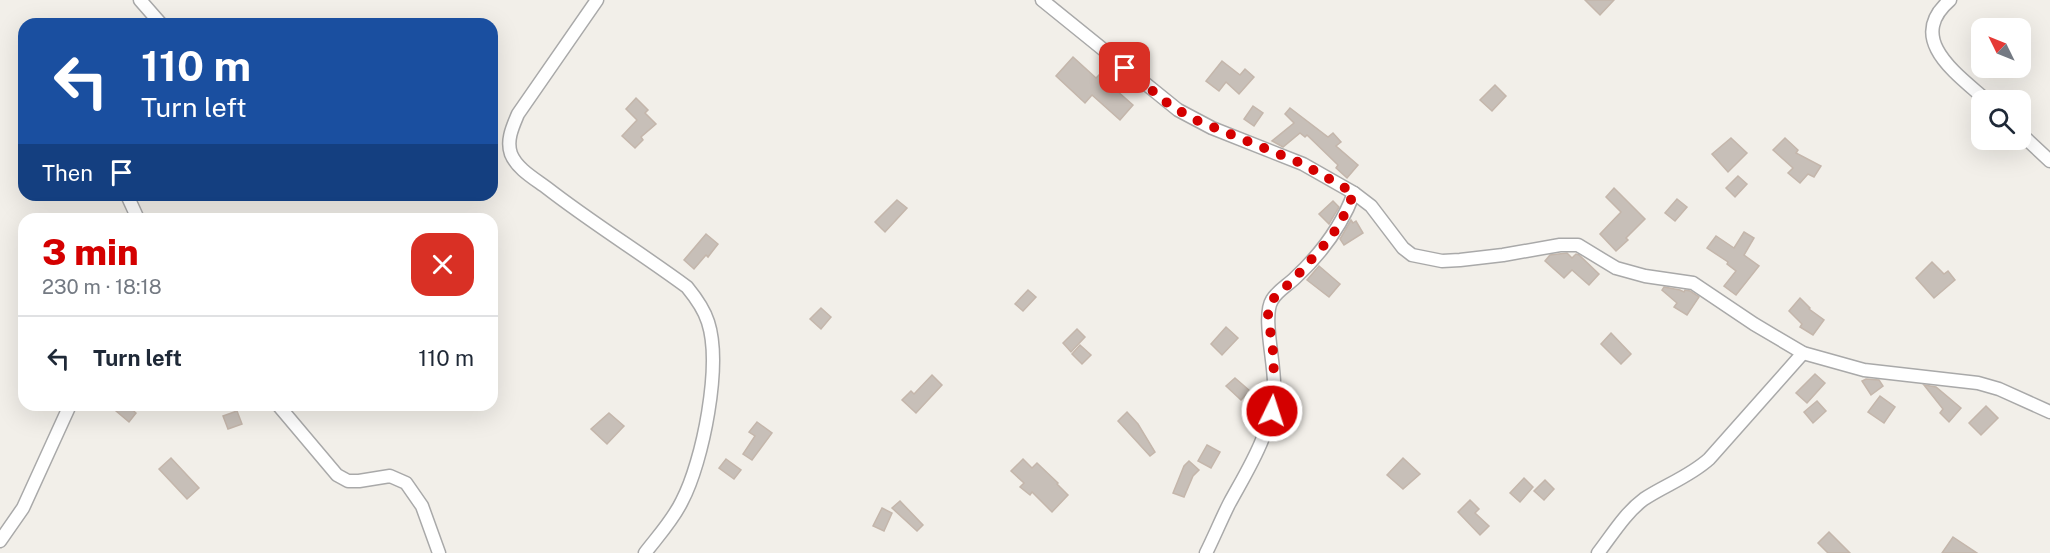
<!DOCTYPE html>
<html lang="en">
<head>
<meta charset="utf-8">
<style>
  body { margin:0; font-family:"Public Sans",sans-serif; background:#f2f2f3; color:#1f2937; height:100vh; display:flex; flex-direction:column; font-size:22px; white-space:nowrap }
  * { box-sizing:border-box; margin:0 }
  p { font-size:20px; color:#747a83 }
  .icon { flex:none; width:33px; height:33px; fill:none; stroke:currentColor; stroke-width:2; stroke-linecap:round; stroke-linejoin:round }
  .map { position:relative; flex:1; overflow:hidden }
  .panel { position:absolute; left:18px; top:213px; width:480px; height:198px; display:flex; flex-direction:column; background:#fff; border-radius:18px; box-shadow:0 6px 24px #0002 }
  .panel>* { flex:none }
  .hud { position:absolute; left:18px; top:18px; width:480px; height:183px; border-radius:18px; box-shadow:0 6px 24px #0002; background:#1a4fa0; color:#fff; overflow:hidden }
  .needle { width:39px; rotate:313deg }
  .buttons { position:absolute; left:1971px; top:18px; display:grid; gap:12px }
  .buttons a { display:grid; place-items:center; width:60px; height:60px; border-radius:12px; background:#fff; box-shadow:0 6px 24px #0002; font-size:30px }
  .pin { position:absolute; display:grid; place-items:center; width:51px; height:51px; color:#fff; margin:-26px; border-radius:12px; box-shadow:0 3px 9px #0006 }
  .me { position:absolute; width:66px; margin:-33px; rotate:4deg; stroke-linejoin:round; filter:drop-shadow(0 0 4px #0008) }
  .turn { display:flex; align-items:center; gap:21px; height:126px; padding:0 24px; font-size:27px }
  .turn .icon { width:78px; height:78px; stroke-width:2.5 }
  .turn b { display:block; font-size:42px; line-height:51px }
  .then { display:flex; align-items:center; height:57px; padding:0 24px; background:#0003; gap:12px; font-size:22px }
  .round { display:grid; place-items:center; flex:none; width:63px; height:63px; border-radius:18px; background:#f2f2f3 }
  .headline { display:flex; align-items:center; justify-content:space-between; height:102px; padding:0 24px }
  h1 { font-size:36px; font-weight:800; line-height:45px; color:#d40000 }
  ul { padding:0; list-style:none }
  li { display:flex; align-items:center; gap:18px; height:84px; padding:0 24px; border-top:2px solid #e0e1e3 }
  li div { flex:1 }
  li b { display:block; font-size:22px }
  li em { font-style:normal }
  .map>svg:first-child { display:block }
  .building { fill:#c7bfb8; stroke:#c4b6ab; stroke-width:1.5 }
  .lines { fill:none; stroke-linecap:round; stroke-linejoin:round }
  .street-casing { stroke:#a9a9a9; stroke-width:15 }
  .street { stroke:#fff; stroke-width:12 }
  .route { stroke:#d40000; stroke-width:10; stroke-dasharray:0 18 }
</style>
</head>
<body>
<div class="map">
<svg width="2050" height="553" viewBox="0 0 2050 553">
  <rect width="100%" height="100%" fill="#f2efe9"/>
  <!-- building -->
  <g class="building">
    <polygon points="1585,0 1614,0 1600,15"/>
    <polygon points="1073,57 1096,78 1099,75 1133,105 1120,120 1092,95 1085,103 1056,76"/>
    <polygon points="1222,61 1240,75 1245,69 1254,77 1239,94 1226,82 1219,91 1206,81"/>
    <polygon points="1495,85 1506,96 1492,111 1480,100"/>
    <polygon points="636,98 648,110 645,113 656,124 641,137 643,140 635,148 622,136 637,120 626,109"/>
    <polygon points="1253,106 1263,113 1254,126 1244,119"/>
    <polygon points="1290,108 1328,137 1333,133 1341,142 1336,146 1358,165 1347,178 1336,168 1338,165 1307,135 1305,137 1300,133 1283,147 1272,141 1294,123 1285,114"/>
    <polygon points="1731,138 1747,153 1728,172 1712,154"/>
    <polygon points="1785,138 1798,150 1796,153 1821,166 1814,177 1808,174 1800,183 1788,173 1793,168 1773,150"/>
    <polygon points="1738,176 1747,184 1735,197 1726,188"/>
    <polygon points="1614,188 1645,219 1626,238 1628,240 1616,251 1600,234 1621,212 1606,197"/>
    <polygon points="1677,199 1687,207 1675,221 1665,213"/>
    <polygon points="897,200 907,208 885,232 875,222"/>
    <polygon points="1333,201 1339,207 1329,224 1319,214"/>
    <polygon points="1351,220 1353,223 1356,221 1363,233 1344,245 1340,239"/>
    <polygon points="1744,232 1754,238 1744,255 1759,266 1736,295 1724,286 1736,271 1727,264 1728,262 1707,248 1716,236 1734,248"/>
    <polygon points="706,234 718,244 708,257 706,255 694,269 684,260"/>
    <polygon points="1567,253 1572,258 1576,254 1579,255 1599,274 1589,285 1572,270 1564,278 1545,261 1550,255"/>
    <polygon points="1932,262 1944,274 1948,271 1955,280 1934,298 1916,278"/>
    <polygon points="1319,266 1340,284 1329,297 1307,280"/>
    <polygon points="1664,287 1680,290 1684,292 1685,290 1690,291 1699,297 1687,315 1674,307 1677,303 1662,290"/>
    <polygon points="1028,290 1036,297 1023,311 1015,304"/>
    <polygon points="1800,298 1810,308 1809,309 1824,320 1813,335 1800,327 1802,324 1789,311"/>
    <polygon points="821,308 831,317 821,329 810,319"/>
    <polygon points="1226,327 1238,338 1222,355 1211,344"/>
    <polygon points="1077,329 1085,337 1071,352 1063,343"/>
    <polygon points="1611,333 1631,354 1621,364 1601,344"/>
    <polygon points="1080,345 1091,355 1082,364 1072,354"/>
    <polygon points="1815,374 1825,383 1807,403 1796,393"/>
    <polygon points="932,375 942,385 916,413 902,400 911,391 914,394"/>
    <polygon points="1235,378 1250,391 1241,400 1226,386"/>
    <polygon points="1866,379 1879,380 1883,386 1871,395 1862,381"/>
    <polygon points="1924,385 1936,387 1961,408 1949,422 1940,413 1943,409"/>
    <polygon points="1880,396 1895,407 1884,423 1868,412"/>
    <polygon points="1817,401 1826,411 1813,423 1804,412"/>
    <polygon points="109,405 127,405 136,413 129,422"/>
    <polygon points="1986,406 1998,418 1981,435 1969,423"/>
    <polygon points="237,411 242,424 228,429 223,416"/>
    <polygon points="1127,412 1138,424 1155,452 1150,456 1118,421"/>
    <polygon points="609,413 624,426 607,444 591,429"/>
    <polygon points="757,422 772,433 752,460 743,454 755,436 749,432"/>
    <polygon points="1207,445 1220,452 1211,468 1198,461"/>
    <polygon points="171,458 199,488 187,499 159,469"/>
    <polygon points="1403,458 1420,474 1403,489 1387,475"/>
    <polygon points="726,459 741,470 734,479 719,468"/>
    <polygon points="1023,459 1032,468 1037,463 1058,483 1057,484 1068,495 1052,512 1032,492 1030,495 1020,487 1024,483 1011,471"/>
    <polygon points="1189,461 1199,470 1193,476 1184,497 1173,493 1184,466"/>
    <polygon points="1524,478 1533,487 1520,502 1510,493"/>
    <polygon points="1545,480 1554,489 1544,500 1534,491"/>
    <polygon points="1470,500 1479,509 1475,513 1489,526 1480,535 1458,512"/>
    <polygon points="900,501 923,525 917,531 892,508"/>
    <polygon points="882,508 892,513 884,531 873,526"/>
    <polygon points="1829,532 1850,553 1828,553 1818,543"/>
    <polygon points="1953,537 1977,553 1942,553"/>
  </g>
  <g class="lines">
    <defs>
      <g id="street">
        <polyline points="140,0 161,24"/>
        <path d="M597 0 518 114C513 126 506 140 511 154 517 169 535 179 547 188 592 223 641 253 687 287 696 298 704 309 708 322 722 365 703 461 682 501 673 520 658 536 645 553"/>
        <polyline points="1042,0 1178,110 1212,128 1303,164 1354,193 1371,206 1403,248 1412,255 1442,261 1460,260 1503,255 1560,245 1578,245 1616,268 1645,276 1693,283 1754,324 1803,353 1864,370 1978,383 1999,389 2050,412"/>
        <path d="M1950 0C1905 39 1957 74 1986 100"/>
        <polyline points="2020,133 2050,161"/>
        <polyline points="127,195 138,219"/>
        <polyline points="278,405 337,475 348,481 359,481 390,476 406,483 422,506 439,553"/>
        <polyline points="0,541 23,508 70,405"/>
        <path d="M1206 553C1214 537 1221 520 1229 504 1252 462 1271 434 1274 386 1275 364 1262 316 1272 300 1277 291 1288 285 1295 278 1321 254 1342 225 1354 193"/>
        <path d="M1598 553C1612 535 1625 513 1644 499 1665 485 1689 477 1709 459L1803 353"/>
      </g>
    </defs>
    <!-- street casing -->
    <use href="#street" class="street-casing"/>
    <!-- street -->
    <use href="#street" class="street"/>
  </g>
  <g class="lines">
    <!-- route -->
    <polyline class="route" points="1125,68 1166,102 1191,118 1303,164 1354,193 1340,224 1325,244 1294,279 1272,300 1268,314 1274,359 1272,411"/>
  </g>
</svg>
<div class="buttons">
<a><svg class="needle" viewBox="-14 -14 28 28"><path d="M0-13l5 13h-10z" fill="#e53935"/><path d="M0 13l5-13h-10z" fill="#747a83"/></svg></a>
<a><svg class="icon" aria-label="search" viewBox="0 0 24 24"><circle cx="10" cy="10" r="6"/><path d="M15 15l6 6"/></svg></a>
</div>
<div class="pin" style="left:1125px;top:68px;background:#d93025"><svg class="icon" aria-label="arrive" viewBox="0 0 24 24"><path d="M6 21V4h12l-3 4 3 4H6"/></svg></div>
<svg class="me" style="left:1272px;top:411px" viewBox="-20 -20 40 40"><circle r="17" fill="#d40000" stroke="#fff" stroke-width="3"/><path d="M0-11L8 9 0 5-8 9z" fill="#fff"/></svg>
<div class="hud">
<div class="turn"><svg class="icon" aria-label="left" viewBox="0 0 24 24"><path d="M17 20v-9H6M10 6l-5 5 5 5"/></svg><div><b>110 m</b>Turn left</div></div>
<div class="then">Then<svg class="icon" aria-label="arrive" viewBox="0 0 24 24"><path d="M6 21V4h12l-3 4 3 4H6"/></svg></div>
</div>
<section class="panel">
<div class="headline"><div><h1>3 min</h1><p>230 m · 18:18</p></div><a class="round" style="background:#d93025;color:#fff"><svg class="icon" aria-label="close" viewBox="0 0 24 24"><path d="M6 6l12 12M18 6L6 18"/></svg></a></div>
<ul>
<li><svg class="icon" aria-label="left" viewBox="0 0 24 24"><path d="M17 20v-9H6M10 6l-5 5 5 5"/></svg><div><b>Turn left</b></div><em>110 m</em></li>
</ul>
</section>
</div>
</body>
</html>
